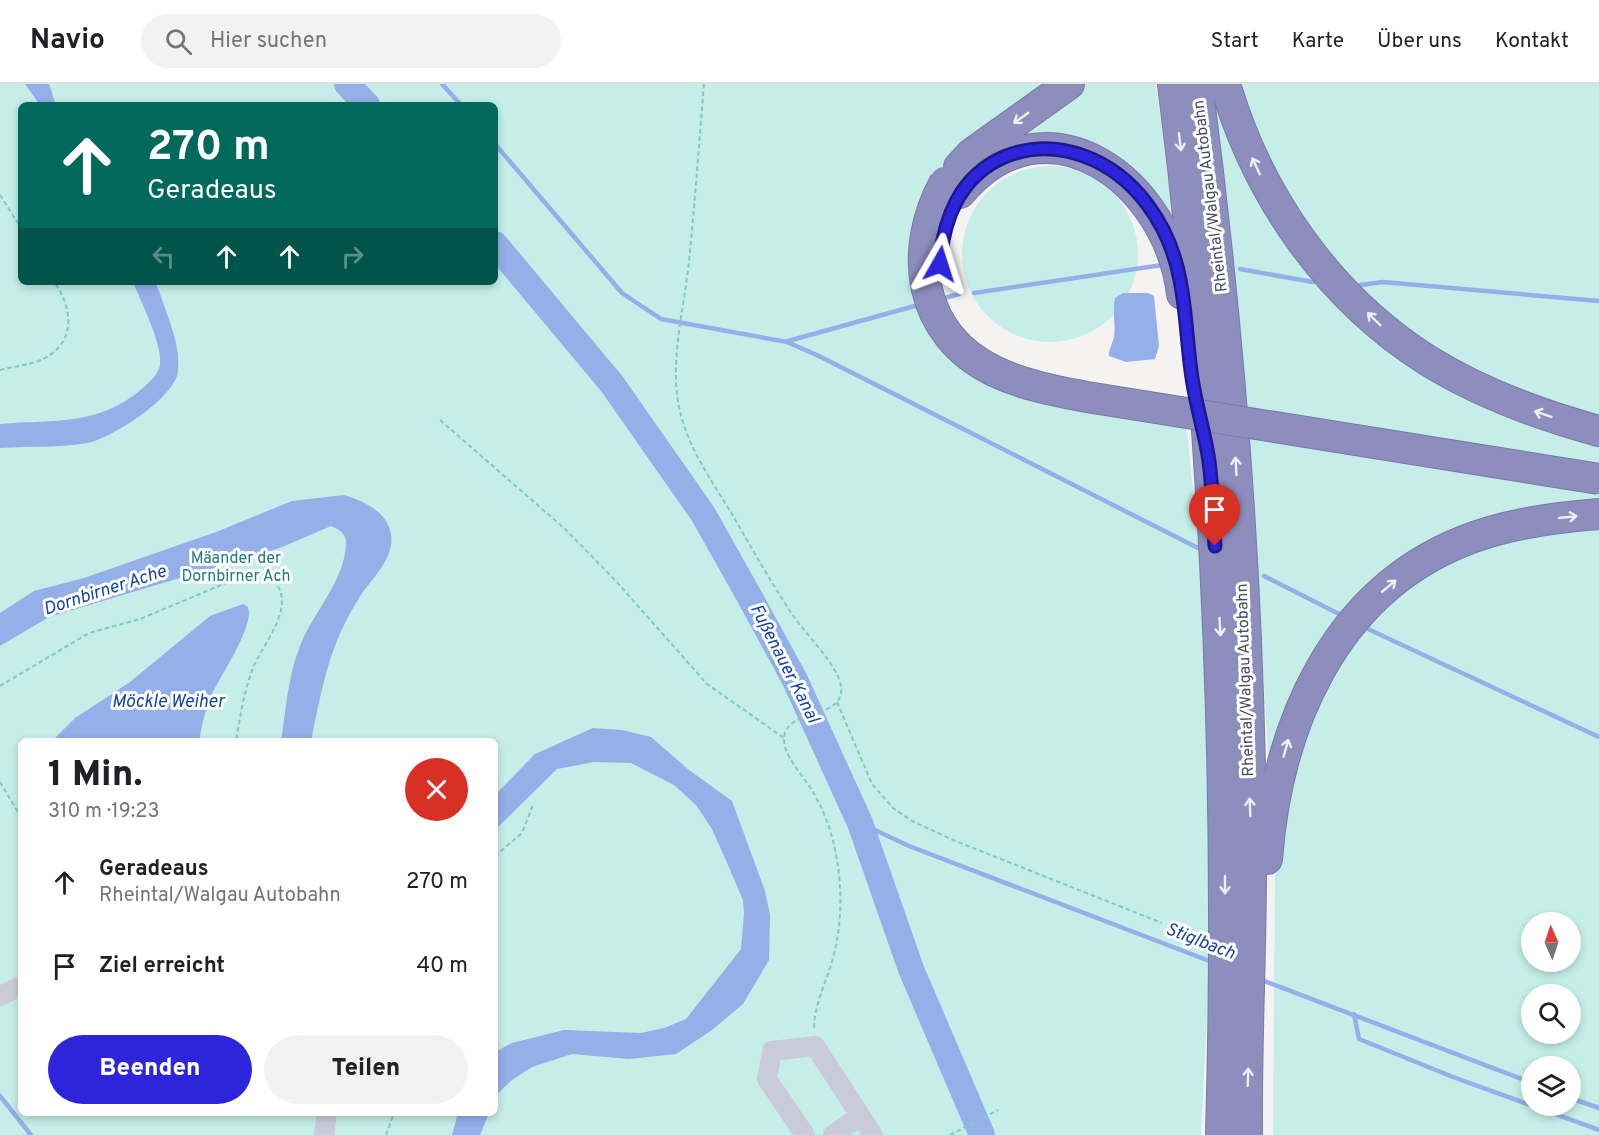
<!DOCTYPE html>
<html lang="de">
<head>
<meta charset="utf-8">
<style>
  body { margin:0; font-family:Overpass,sans-serif; background:#f2f2f2; color:#202124; height:100vh; display:flex; flex-direction:column; font-size:22px; white-space:nowrap }
  * { box-sizing:border-box; margin:0 }
  p { font-size:20px; color:#757577 }
  .icon { flex:none; width:33px; height:33px; fill:none; stroke:currentColor; stroke-width:2; stroke-linecap:round; stroke-linejoin:round }
  .map { position:relative; flex:1; overflow:hidden }
  .side { position:absolute; left:18px; top:654px; width:480px; height:378px; display:flex; flex-direction:column; background:#fff; border-radius:9px; box-shadow:0 3px 9px #0003 }
  .side>* { flex:none }
  .top-card { position:absolute; left:18px; top:18px; width:480px; height:183px; border-radius:9px; box-shadow:0 3px 9px #0003; background:#00695c; color:#fff; overflow:hidden }
  .needle { width:39px; rotate:357deg }
  .tools { position:absolute; left:1521px; top:828px; display:grid; gap:12px }
  .tools a { display:grid; place-items:center; width:60px; height:60px; border-radius:50%; background:#fff; box-shadow:0 3px 9px #0003; font-size:30px }
  .pin { position:absolute; display:grid; place-items:center; width:51px; height:51px; color:#fff; margin:-62px -26px; border-radius:50% 50% 50% 0; rotate:-45deg; box-shadow:0 0 6px #0007 }
  .pin .icon { rotate:45deg }
  .me { position:absolute; width:66px; margin:-33px; rotate:6deg; stroke-linejoin:round; filter:drop-shadow(0 0 4px #0008) }
  .turn { display:flex; align-items:center; gap:21px; height:126px; padding:0 30px; font-size:27px }
  .turn .icon { width:78px; height:78px; stroke-width:2.5 }
  .turn b { display:block; font-size:42px; line-height:51px }
  .lanes { display:flex; align-items:center; height:57px; padding:0 30px; background:#0003; justify-content:center; gap:30px; direction:ltr }
  .lanes .off { opacity:.35 }
  .round { display:grid; place-items:center; flex:none; width:63px; height:63px; border-radius:32px; background:#f2f2f2 }
  .summary { display:flex; align-items:center; justify-content:space-between; height:102px; padding:0 30px }
  h1 { font-size:36px; font-weight:800; line-height:45px }
  .button { display:flex; gap:12px; margin-top:auto; padding:12px 30px }
  .button a { flex:1; height:69px; border-radius:36px; background:#2d25db; color:#fff; font-size:24px; font-weight:800; line-height:69px; text-align:center }
  .button a+a { background:#f2f2f2; color:#202124 }
  ul { padding:0; list-style:none }
  li { display:flex; align-items:center; gap:18px; height:84px; padding:0 30px }
  li div { flex:1 }
  li b { display:block; font-size:22px }
  li em { font-style:normal }
  header { display:flex; align-items:center; gap:36px; box-sizing:border-box; height:84px; padding:0 30px; background:#fff; border-bottom:2px solid #e0e0e0 }
  header strong { font-size:28px }
  nav { display:flex; gap:33px; margin-inline-start:auto; font-size:21px }
  .search { width:420px; height:54px; background:#f2f2f2; display:flex; align-items:center; gap:15px; box-sizing:border-box; padding:0 21px; border-radius:33px; color:#757577; font-size:22px }
  .map>svg:first-child { display:block }
  .green { fill:#c5eee8; fill-rule:evenodd }
  .water { fill:#95afe8 }
  .lines { fill:none; stroke-linecap:round; stroke-linejoin:round }
  .stream { stroke:#95afe8; stroke-width:4.5 }
  .river { stroke:#95afe8; stroke-width:26 }
  .highway-casing { stroke:#7979a9; stroke-width:32 }
  .path { stroke:#7ecac9; stroke-width:2; stroke-dasharray:4.5 3; stroke-linecap:butt }
  .minor { stroke:#cacbd8; stroke-width:20 }
  .highway { stroke:#8d8ebd; stroke-width:30 }
  .highway-bridge-casing { stroke:#7979a9; stroke-width:32; stroke-linecap:butt }
  .highway-bridge { stroke:#8d8ebd; stroke-width:30 }
  .oneway { stroke:#eeeef5 }
  .route-casing { stroke:#1d188e; stroke-width:15 }
  .route { stroke:#2d25db; stroke-width:10 }
  .labels { text-anchor:middle; dominant-baseline:central; stroke-width:6; stroke-linejoin:round; paint-order:stroke }
  .street-label { font-size:16px; fill:#4b4c5f; stroke:#fff }
  .park-label { font-size:16px; fill:#1e7e7c; stroke:#fff }
  .water-label { font-size:18px; font-style:italic; fill:#1543a7; stroke:#fff }
</style>
</head>
<body>
<header>
<strong>Navio</strong>
<div class="search"><svg class="icon" aria-label="search" viewBox="0 0 24 24"><circle cx="10" cy="10" r="6"/><path d="M15 15l6 6"/></svg>Hier suchen</div>
<nav><a>Start</a><a>Karte</a><a>Über uns</a><a>Kontakt</a></nav>
</header>
<div class="map">
<svg width="1599" height="1051" viewBox="0 0 1599 1051">
  <rect width="100%" height="100%" fill="#f4f3f2"/>
  <!-- green -->
  <g class="green">
    <path d="M0 0H1058L921 125 943 258 1186 337 1202 498 1212 835 1201 1051H0ZM21 21H495V198H21ZM21 657H495V1029H21Z"/>
    <polygon points="1085,0 1156,0 1173,134 1139,88 1111,68 1072,52 1010,52 1073,11"/>
    <path d="M1210 0H1599V1051H1273L1275 793 1250 353ZM1532 838H1570V878H1532ZM1532 910H1570V950H1532ZM1532 982H1570V1022H1532Z"/>
    <circle cx="1050" cy="170" r="88"/>
  </g>
  <!-- water -->
  <g class="water">
    <polygon points="25,0 49,0 56,21 40,21"/>
    <path d="M133 198H155L159 207C167 231 181 261 178 287 176 313 112 354 88 359 59 364 29 362 0 364V340C55 335 99 343 144 303 150 298 159 289 160 281 163 261 141 218 133 198Z"/>
    <path d="M1123 209H1148L1154 212 1159 262 1155 275 1126 278 1109 272C1109 264 1112 261 1114 253 1116 240 1112 227 1115 214Z"/>
    <path d="M344 411C363 417 387 427 391 450 395 475 371 495 359 514 328 564 323 601 311 657H281C286 625 288 592 300 562 313 528 346 496 346 458 346 449 338 445 331 442L280 464 49 533 0 562V529L34 507 84 494 216 448 292 417Z"/>
    <path d="M243 520 248 523C255 542 220 592 211 612 205 626 202 642 199 657H52L75 634 130 598 210 532Z"/>
    <polygon points="593,644 622,646 651,653 689,686 732,717 765,807 770,831 769,876 743,920 712,946 676,970 629,975 572,970 532,983 512,996 495,1012 495,968 512,959 564,946 641,949 664,944 686,935 741,865 744,829 743,816 728,781 712,745 696,721 674,701 631,679 594,678 557,685 495,746 495,711 535,670"/>
    <polygon points="458,1029 489,1029 480,1051 452,1051"/>
  </g>
  <g class="lines">
    <!-- stream -->
    <g class="stream">
      <polyline points="442,0 461,21"/>
      <polyline points="495,60 622,209 661,235 787,258 819,272 1198,464"/>
      <polyline points="1240,185 1313,198"/>
      <polyline points="1360,201 1383,198 1599,217"/>
      <polyline points="974,209 1162,181"/>
      <polyline points="941,215 959,210"/>
      <polyline points="788,257 922,220"/>
      <polyline points="1264,492 1345,533"/>
      <polyline points="1368,545 1599,653"/>
      <polyline points="860,739 909,762 1212,878"/>
      <polyline points="1259,895 1532,999"/>
      <polyline points="1354,930 1359,955 1453,993 1599,1046"/>
      <polyline points="0,1012 31,1051"/>
      <polyline points="1570,1014 1599,1024"/>
    </g>
    <!-- river -->
    <g class="river">
      <polyline points="347,0 367,21"/>
      <polyline points="495,160 612,300 703,430 748,510 795,596 860,739 911,885 982,1051"/>
    </g>
    <defs>
      <g id="highway">
        <path d="M1173 0C1217 349 1231 700 1221 1051"/>
        <path d="M1197 0C1230 250 1249 502 1251 755 1252 853 1246 952 1247 1051"/>
        <path d="M1225 0C1258 112 1328 213 1427 276 1480 309 1540 331 1599 347"/>
        <polyline points="959,83 971,70 1069,0"/>
        <path d="M960 109C1048 5 1169 99 1182 210"/>
        <path d="M1267 775C1277 644 1332 511 1461 458 1505 440 1552 434 1599 430"/>
      </g>
    </defs>
    <!-- highway casing -->
    <use href="#highway" class="highway-casing"/>
    <!-- path -->
    <g class="path">
      <path d="M704 0C699 59 695 118 689 177 684 228 666 288 683 338 693 371 714 401 732 430 752 465 772 500 794 533 807 551 838 582 841 602 846 636 787 624 784 653 783 673 804 692 813 708 820 720 826 733 830 746 842 786 844 830 834 870 828 896 814 918 814 946"/>
      <polyline points="0,111 21,144"/>
      <path d="M0 286C15 282 32 281 45 274 77 257 72 222 54 198"/>
      <polyline points="440,336 565,445 615,496 707,600 784,654"/>
      <path d="M0 602 89 549 140 535 238 494C250 491 267 486 276 499 295 526 263 559 253 584 244 607 240 633 236 657"/>
      <polyline points="837,618 872,700 893,724 912,737 953,756 1162,839"/>
      <polyline points="0,698 21,733"/>
      <polyline points="495,772 522,749 533,721"/>
      <polyline points="386,1051 394,1029"/>
      <polyline points="950,1051 998,1026"/>
    </g>
    <!-- minor -->
    <g class="minor">
      <polyline points="0,912 21,902"/>
      <polyline points="324,1051 327,1029"/>
      <polyline points="805,1051 767,995 772,967 815,962 873,1051"/>
      <polyline points="833,1051 860,1032"/>
    </g>
    <!-- highway -->
    <use href="#highway" class="highway"/>
    <defs>
      <path id="highway-bridge" d="M945 98C907 167 918 250 994 287 1023 301 1055 307 1087 313L1599 395"/>
    </defs>
    <!-- highway-bridge casing -->
    <use href="#highway-bridge" class="highway-bridge-casing"/>
    <!-- highway-bridge -->
    <use href="#highway-bridge" class="highway-bridge"/>
  </g>
  <!-- one-way arrows -->
  <defs><path id="oneway-shaft" d="M-6 0H5M1.5-3L5.5 0L1.5 3" fill="none" stroke-width="1.6" stroke-linecap="round" stroke-linejoin="round" transform="scale(1.5)"/></defs>
  <g class="oneway">
    <use href="#oneway-shaft" transform="translate(1021 34) rotate(145)"/>
    <use href="#oneway-shaft" transform="translate(1180 58) rotate(83)"/>
    <use href="#oneway-shaft" transform="translate(1256 82) rotate(-115)"/>
    <use href="#oneway-shaft" transform="translate(1374 235) rotate(-136)"/>
    <use href="#oneway-shaft" transform="translate(1543 330) rotate(-161)"/>
    <use href="#oneway-shaft" transform="translate(1236 382) rotate(-93)"/>
    <use href="#oneway-shaft" transform="translate(1568 433) rotate(-6)"/>
    <use href="#oneway-shaft" transform="translate(1389 502) rotate(-40)"/>
    <use href="#oneway-shaft" transform="translate(1220 543) rotate(87)"/>
    <use href="#oneway-shaft" transform="translate(1286 664) rotate(-74)"/>
    <use href="#oneway-shaft" transform="translate(1250 723) rotate(-92)"/>
    <use href="#oneway-shaft" transform="translate(1225 801) rotate(90)"/>
    <use href="#oneway-shaft" transform="translate(1248 993) rotate(-88)"/>
  </g>
  <g class="lines">
    <defs>
      <path id="route" d="M940 180C943 135 960 92 1004 73 1031 62 1057 62 1084 72 1136 91 1170 142 1180 196 1187 230 1187 266 1193 300 1197 324 1204 347 1208 371 1213 401 1213 432 1215 462"/>
    </defs>
    <!-- route casing -->
    <use href="#route" class="route-casing"/>
    <!-- route -->
    <use href="#route" class="route"/>
  </g>
  <g class="labels">
    <!-- street labels -->
    <g class="street-label">
      <text transform="translate(1211 112) rotate(-97)">Rheintal/Walgau Autobahn</text>
      <text transform="translate(1246 596) rotate(-92)">Rheintal/Walgau Autobahn</text>
    </g>
    <!-- park labels -->
    <g class="park-label">
      <text x="236" y="475">Mäander der<tspan x="236" dy="18">Dornbirner Ach</tspan></text>
    </g>
    <!-- water labels -->
    <g class="water-label">
      <text transform="translate(105 507) rotate(-18)">Dornbirner Ache</text>
      <text transform="translate(784 580) rotate(63)">Fußenauer Kanal</text>
      <text x="168" y="618">Möckle Weiher</text>
      <text transform="translate(1200 858) rotate(21)">Stiglbach</text>
    </g>
  </g>
</svg>
<div class="tools">
<a><svg class="needle" viewBox="-14 -14 28 28"><path d="M0-13l5 13h-10z" fill="#e53935"/><path d="M0 13l5-13h-10z" fill="#757577"/></svg></a>
<a><svg class="icon" aria-label="search" viewBox="0 0 24 24"><circle cx="10" cy="10" r="6"/><path d="M15 15l6 6"/></svg></a>
<a><svg class="icon" aria-label="layers" viewBox="0 0 24 24"><path d="M12 4l9 5-9 5-9-5zM3 14l9 5 9-5"/></svg></a>
</div>
<div class="pin" style="left:1215px;top:462px;background:#d93025"><svg class="icon" aria-label="arrive" viewBox="0 0 24 24"><path d="M6 21V4h12l-3 4 3 4H6"/></svg></div>
<svg class="me" style="left:940px;top:180px" viewBox="-20 -20 40 40"><path d="M0-17L14 15 0 8-14 15z" fill="#2d25db" stroke="#fff" stroke-width="4"/></svg>
<div class="top-card">
<div class="turn"><svg class="icon" aria-label="ahead" viewBox="0 0 24 24"><path d="M12 20V5M6 11l6-6 6 6"/></svg><div><b>270 m</b>Geradeaus</div></div>
<div class="lanes"><svg class="icon off" aria-label="left" viewBox="0 0 24 24"><path d="M17 20v-9H6M10 6l-5 5 5 5"/></svg><svg class="icon" aria-label="ahead" viewBox="0 0 24 24"><path d="M12 20V5M6 11l6-6 6 6"/></svg><svg class="icon" aria-label="ahead" viewBox="0 0 24 24"><path d="M12 20V5M6 11l6-6 6 6"/></svg><svg class="icon off" aria-label="right" viewBox="0 0 24 24"><path d="M7 20v-9h11M14 6l5 5-5 5"/></svg></div>
</div>
<section class="side">
<div class="summary"><div><h1>1 Min.</h1><p>310 m · 19:23</p></div><a class="round" style="background:#d93025;color:#fff"><svg class="icon" aria-label="close" viewBox="0 0 24 24"><path d="M6 6l12 12M18 6L6 18"/></svg></a></div>
<ul>
<li><svg class="icon" aria-label="ahead" viewBox="0 0 24 24"><path d="M12 20V5M6 11l6-6 6 6"/></svg><div><b>Geradeaus</b><p>Rheintal/Walgau Autobahn</p></div><em>270 m</em></li>
<li><svg class="icon" aria-label="arrive" viewBox="0 0 24 24"><path d="M6 21V4h12l-3 4 3 4H6"/></svg><div><b>Ziel erreicht</b></div><em>40 m</em></li>
</ul>
<div class="button"><a>Beenden</a><a>Teilen</a></div>
</section>
</div>
</body>
</html>
